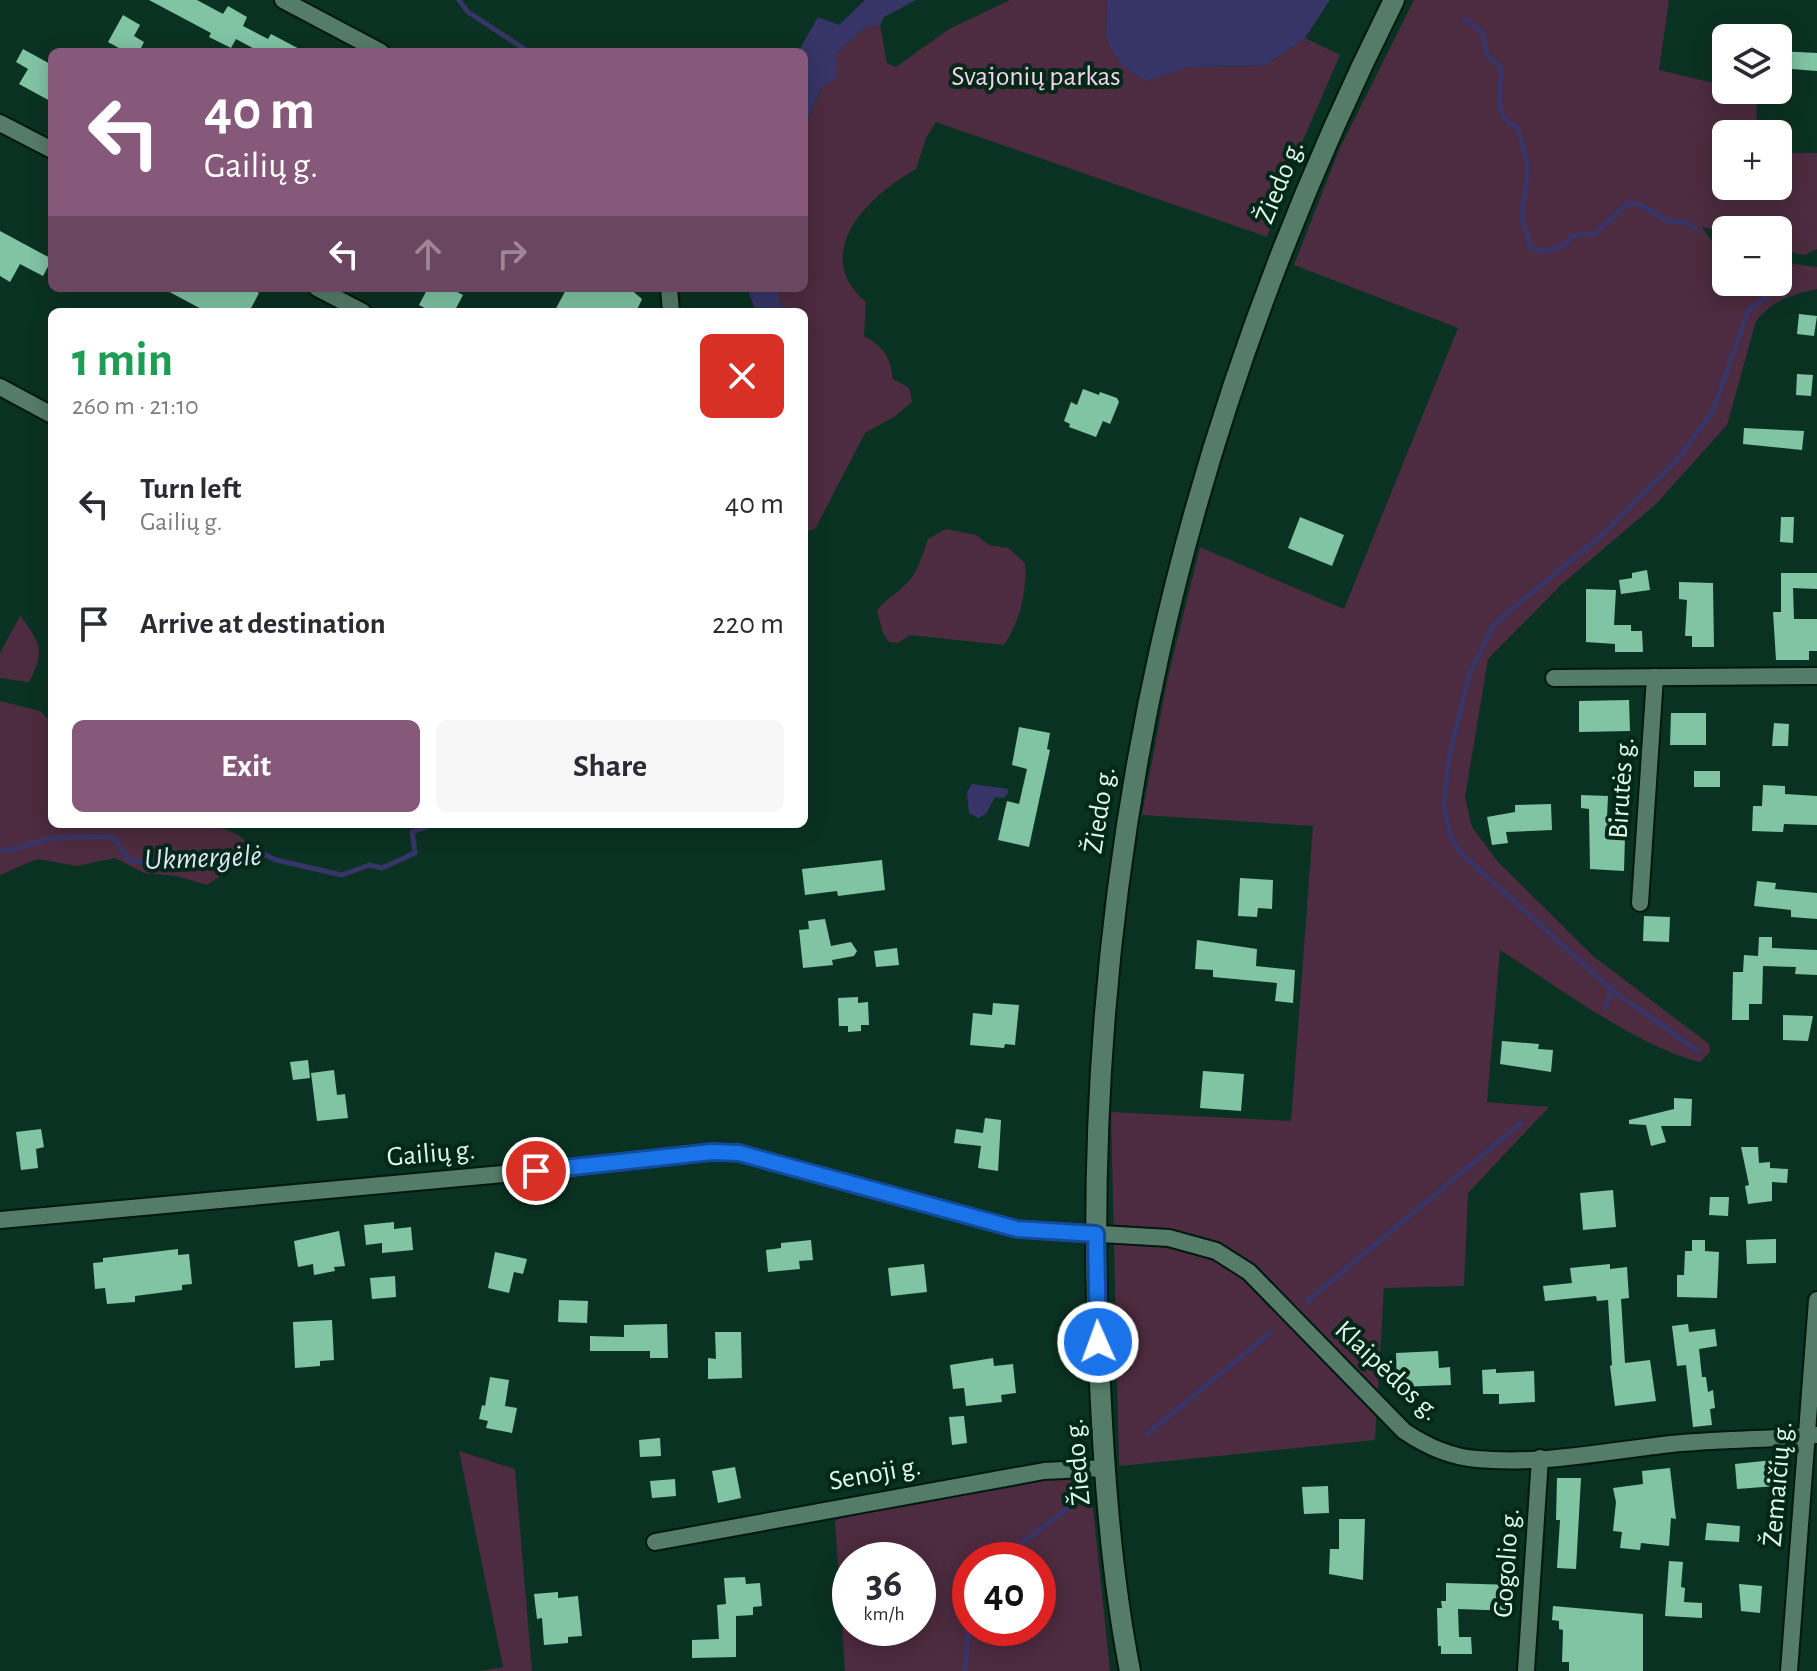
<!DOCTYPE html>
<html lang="en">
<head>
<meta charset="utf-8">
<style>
  body { margin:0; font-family:"Alegreya Sans",sans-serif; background:#f7f7f7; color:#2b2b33; height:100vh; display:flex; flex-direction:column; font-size:30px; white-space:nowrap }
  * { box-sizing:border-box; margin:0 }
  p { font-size:26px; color:#7c7c81 }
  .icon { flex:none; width:44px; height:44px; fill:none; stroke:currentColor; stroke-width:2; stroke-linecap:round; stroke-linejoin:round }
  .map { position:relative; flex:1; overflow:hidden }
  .drawer { position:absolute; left:48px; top:308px; width:760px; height:520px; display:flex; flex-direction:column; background:#fff; border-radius:12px; box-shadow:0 4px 20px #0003 }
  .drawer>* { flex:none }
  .guide { position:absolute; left:48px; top:48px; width:760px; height:244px; border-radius:12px; box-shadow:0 4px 20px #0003; background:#86587a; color:#fff; overflow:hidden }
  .buttons { position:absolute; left:1712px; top:24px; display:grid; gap:16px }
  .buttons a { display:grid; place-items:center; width:80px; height:80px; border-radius:12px; background:#fff; box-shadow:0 4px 20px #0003; font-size:40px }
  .speed { position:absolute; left:832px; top:1542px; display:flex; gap:16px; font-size:40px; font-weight:700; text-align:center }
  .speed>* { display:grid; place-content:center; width:104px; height:104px; border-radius:50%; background:#fff; box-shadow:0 4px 20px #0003; line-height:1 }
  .speed small { font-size:20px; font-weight:400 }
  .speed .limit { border:12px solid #d22; background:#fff; color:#111 }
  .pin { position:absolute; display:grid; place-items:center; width:68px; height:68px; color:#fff; margin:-34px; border:4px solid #fff; border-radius:50%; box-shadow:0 2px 8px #0007 }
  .me { position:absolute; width:88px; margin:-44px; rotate:358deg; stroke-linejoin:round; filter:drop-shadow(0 0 6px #0008) }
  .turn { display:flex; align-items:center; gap:28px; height:168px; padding:0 24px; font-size:36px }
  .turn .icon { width:104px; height:104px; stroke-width:2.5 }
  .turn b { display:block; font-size:56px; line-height:68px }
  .lanes { display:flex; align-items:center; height:76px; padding:0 24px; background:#0003; justify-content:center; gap:40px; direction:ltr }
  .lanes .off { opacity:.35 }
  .round { display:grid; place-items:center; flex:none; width:84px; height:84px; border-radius:12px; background:#f7f7f7 }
  .summary { display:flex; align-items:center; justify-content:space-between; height:136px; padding:0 24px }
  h1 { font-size:48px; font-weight:600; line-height:60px; color:#1e9e55 }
  .cta { display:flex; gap:16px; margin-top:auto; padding:16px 24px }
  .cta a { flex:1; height:92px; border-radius:12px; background:#86587a; color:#fff; font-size:32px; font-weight:600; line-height:92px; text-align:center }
  .cta a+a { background:#f7f7f7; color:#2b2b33 }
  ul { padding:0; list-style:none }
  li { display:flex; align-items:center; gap:24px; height:120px; padding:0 24px }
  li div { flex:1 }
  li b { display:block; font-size:30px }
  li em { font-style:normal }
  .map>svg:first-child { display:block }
  .green { fill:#4d2b40; fill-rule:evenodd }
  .water { fill:#373567 }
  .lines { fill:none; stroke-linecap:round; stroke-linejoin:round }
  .stream { stroke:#373567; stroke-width:5 }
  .building { fill:#81c4a4 }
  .minor-casing { stroke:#00180d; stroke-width:20 }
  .tertiary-casing { stroke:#00180d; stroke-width:24 }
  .minor { stroke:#557c69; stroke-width:16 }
  .tertiary { stroke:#557c69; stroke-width:20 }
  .route-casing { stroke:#114b97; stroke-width:20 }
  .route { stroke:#1a73e8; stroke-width:14 }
  .labels { text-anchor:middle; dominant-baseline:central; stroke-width:8; stroke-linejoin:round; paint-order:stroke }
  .park-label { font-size:28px; fill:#f5d3e6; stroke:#002819 }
  .street-label { font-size:28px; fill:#e1f6ea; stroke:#002819 }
  .water-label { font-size:30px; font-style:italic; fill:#e2e3f4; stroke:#002819 }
</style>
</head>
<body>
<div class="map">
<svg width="1817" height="1671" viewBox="0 0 1817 1671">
  <rect width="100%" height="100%" fill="#0a3222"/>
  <!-- green -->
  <g class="green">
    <path d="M1010 0H1107L1106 40 1146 81 1190 67 1265 66 1305 38 1340 55 1301 145 1267 237 936 122 926 138 916 169C868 196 809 253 866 302L864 336C884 347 890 356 893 379L909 388 912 402 894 417 865 433 815 529 804 532V312H784L776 288H804V129L836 54 864 28 880 25 887 63 896 67 949 29Z"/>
    <path d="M1414 0H1669L1659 70 1726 86V90L1757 94 1756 134H1726V186H1778V153H1817V249L1804 255 1778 249V230H1726V233L1702 227 1713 243 1726 246V282H1778V262L1817 267V289C1791 295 1773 300 1756 321L1727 425 1655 505 1562 584 1488 659 1465 797 1472 827 1498 862 1593 956 1709 1044 1710 1052 1700 1062C1638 1047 1556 986 1500 950L1487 1102 1549 1107 1468 1193 1464 1286 1384 1288 1375 1440 1119 1466 1111 1112 1291 1121 1313 826 1142 815 1167 681 1200 547 1344 609 1458 328 1294 265 1339 150Z"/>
    <path d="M946 529 976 535 989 545 1008 548 1025 563C1027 592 1020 621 1004 645L910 635 898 643 889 642 883 633 877 611C885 599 895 595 905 585 918 573 922 556 928 539Z"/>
    <path d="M20 616C41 643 45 651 29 682L0 678V653Z"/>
    <path d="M0 701 40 711 50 721 52 824 108 827 122 824C159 824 225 815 250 845L242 862 207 885 176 876 144 873 115 858 77 866 37 859 0 875Z"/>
    <polygon points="459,1451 515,1469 532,1671 481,1671 503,1667"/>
    <path d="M1079 1477 1085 1482 1092 1498 1110 1671H845L835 1521 859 1507 1044 1478ZM850 1560H918V1628H850ZM970 1560H1038V1628H970Z"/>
  </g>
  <!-- water -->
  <g class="water">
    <polygon points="865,0 916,0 884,17 880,25 864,28 836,54 837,77 821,88 804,129 804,52 798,52 818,17 839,25"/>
    <polygon points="1107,0 1330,0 1305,38 1265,66 1190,67 1146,81 1121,65 1106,39"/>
    <polygon points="747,288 776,288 784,312 756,312"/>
    <polygon points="972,784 1008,789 1008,793 1004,798 995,797 986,814 978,818 969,813 967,792"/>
  </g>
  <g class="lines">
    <!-- stream -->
    <g class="stream">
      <polyline points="459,0 468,12 529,52"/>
      <path d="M1464 19 1482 31 1487 54 1501 69C1501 92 1492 118 1517 127 1520 140 1526 153 1527 165 1531 188 1513 215 1529 236L1528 245 1540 252 1563 246 1574 235 1594 234 1628 203 1639 204 1668 221 1685 222 1696 229"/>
      <path d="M0 851C17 850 28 845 44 840 54 837 103 835 114 838L129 860C171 868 216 863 257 851L276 860 342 875 369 865 382 868 415 853 412 832 435 824"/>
      <polyline points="1605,1008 1612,991"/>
      <polyline points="1698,1051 1612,990 1462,854 1450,836 1444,804 1449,758 1469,675 1494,624 1602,535 1677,460 1713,411 1748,311 1770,294 1784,277 1782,259"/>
      <polyline points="1307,1301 1521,1123"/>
      <polyline points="1147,1434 1270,1333"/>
      <polyline points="1000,1560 1068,1508"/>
      <polyline points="965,1671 970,1611"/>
    </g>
  </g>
  <!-- building -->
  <g class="building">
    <polygon points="149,0 197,0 223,14 228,6 247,17 243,26 268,39 271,34 305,52 260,52 236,39 231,48 209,37 211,33"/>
    <polygon points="123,15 140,25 134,36 144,42 139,52 126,52 108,42"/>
    <polygon points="23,49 52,65 52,102 19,84 28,69 16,62"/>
    <polygon points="1778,51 1817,53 1817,71 1778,68"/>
    <polygon points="0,231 52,259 43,276 20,264 10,282 0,276"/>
    <polygon points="162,288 250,288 259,293 249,312 207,312"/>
    <polygon points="428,288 449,288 463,295 454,312 432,312 419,305"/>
    <polygon points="567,288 629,288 642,299 636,312 554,312"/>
    <polygon points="1799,314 1817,316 1814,336 1797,334"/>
    <polygon points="1797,374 1813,375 1811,396 1796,395"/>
    <polygon points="1083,389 1099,395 1100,392 1117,398 1119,402 1110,424 1103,421 1096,437 1069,427 1070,424 1064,421 1071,402 1077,405"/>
    <polygon points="1744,428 1804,431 1802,450 1743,444"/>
    <polygon points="1300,517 1344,535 1332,566 1288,548"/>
    <polygon points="1781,517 1794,517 1793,543 1780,542"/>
    <polygon points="1647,570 1650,590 1621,594 1619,580 1632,578 1632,573"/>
    <polygon points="1781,573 1817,573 1817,589 1793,588 1794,619 1817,619 1817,651 1809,651 1809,660 1776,660 1773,612 1781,612"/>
    <polygon points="1679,582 1713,583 1714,647 1692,647 1692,636 1685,636 1687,600 1679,599"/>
    <polygon points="1586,589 1616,590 1614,625 1631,625 1631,631 1642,631 1643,652 1615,652 1615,644 1586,642"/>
    <polygon points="1629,700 1630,731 1579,732 1579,701"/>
    <polygon points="1671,713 1706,713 1706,745 1670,745"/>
    <polygon points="1774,723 1789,724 1788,746 1772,746"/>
    <polygon points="1019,727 1050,733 1047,749 1050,750 1029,847 998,840 1007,801 1019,804 1027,769 1012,765"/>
    <rect x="1694" y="771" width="26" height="16"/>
    <polygon points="1763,785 1785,786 1785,794 1817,796 1817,825 1784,824 1783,832 1752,831 1753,806 1762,806"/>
    <polygon points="1581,795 1608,796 1607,818 1616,818 1615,836 1625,836 1624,871 1590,869 1589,809 1581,808"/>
    <polygon points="1551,804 1552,830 1506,832 1508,843 1492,845 1487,817 1515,812 1515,805"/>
    <polygon points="882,860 885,890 838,896 837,891 805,895 802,869"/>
    <polygon points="1240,878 1273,880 1272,909 1258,908 1257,917 1238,916"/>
    <polygon points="1757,881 1776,883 1775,889 1817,893 1817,919 1791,917 1791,910 1754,906"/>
    <polygon points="1644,916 1670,917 1669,942 1643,941"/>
    <polygon points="825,919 831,946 851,942 857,951 854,956 832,960 833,965 803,968 799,930 809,929 808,921"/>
    <polygon points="1759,937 1772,937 1772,948 1817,950 1817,975 1795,974 1796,967 1763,966 1762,1004 1749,1004 1749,1020 1732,1020 1733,972 1743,972 1744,955 1758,956"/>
    <polygon points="1197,940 1257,949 1256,966 1295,970 1293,1003 1275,1001 1277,983 1213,977 1213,970 1195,969"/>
    <polygon points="897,948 899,965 876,967 874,951"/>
    <polygon points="858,997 858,1003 868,1002 869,1025 861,1025 861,1031 848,1032 848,1026 839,1026 838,998"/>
    <polygon points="993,1003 1019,1005 1015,1045 1005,1044 1004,1048 970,1045 973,1013 992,1015"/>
    <polygon points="1783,1015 1813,1016 1808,1041 1783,1040"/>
    <polygon points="1502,1041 1539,1044 1538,1049 1553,1050 1551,1072 1500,1064"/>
    <polygon points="308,1060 310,1078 293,1080 290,1062"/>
    <polygon points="334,1070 337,1095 345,1094 348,1118 317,1121 311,1073"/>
    <polygon points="1203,1071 1244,1074 1241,1111 1200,1108"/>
    <polygon points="1674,1098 1692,1099 1691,1126 1661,1126 1666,1142 1651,1146 1646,1125 1629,1124 1629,1120 1674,1109"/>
    <polygon points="985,1118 1001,1120 998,1171 978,1168 981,1146 954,1143 956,1129 983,1133"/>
    <polygon points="41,1129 44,1147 36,1149 38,1168 21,1170 16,1132"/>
    <polygon points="1741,1147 1758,1147 1759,1163 1770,1162 1770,1168 1788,1169 1787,1183 1772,1182 1772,1201 1748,1204 1745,1186 1749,1185"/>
    <polygon points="1613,1190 1616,1227 1583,1230 1580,1193"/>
    <polygon points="1710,1197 1729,1197 1728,1216 1709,1215"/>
    <polygon points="394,1222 394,1229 411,1227 413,1250 382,1253 382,1243 366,1245 364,1225"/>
    <polygon points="339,1231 345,1266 334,1267 335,1271 314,1275 313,1264 298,1267 294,1241"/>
    <polygon points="1776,1239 1776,1263 1747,1264 1746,1240"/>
    <polygon points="811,1240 813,1260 799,1261 800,1269 768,1272 766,1250 781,1248 781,1243"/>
    <polygon points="1692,1240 1705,1240 1705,1251 1719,1252 1717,1298 1677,1297 1677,1275 1684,1275 1685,1251 1692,1251"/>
    <polygon points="178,1249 178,1255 189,1254 192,1284 182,1285 182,1290 135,1296 135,1302 107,1304 105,1288 95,1289 93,1263 103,1262 103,1258"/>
    <polygon points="495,1252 527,1259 523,1274 514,1272 509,1293 488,1288"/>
    <polygon points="924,1264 927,1292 891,1296 888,1268"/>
    <polygon points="1610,1264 1610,1269 1627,1267 1629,1298 1621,1299 1625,1363 1650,1360 1656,1401 1615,1406 1610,1366 1612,1365 1608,1300 1597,1301 1596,1296 1545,1301 1543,1286 1572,1283 1570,1268"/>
    <polygon points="395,1276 396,1297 372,1299 370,1278"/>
    <polygon points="559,1300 588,1301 587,1323 558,1322"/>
    <polygon points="332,1320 334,1360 320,1361 320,1366 295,1368 293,1322"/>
    <polygon points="667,1324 668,1358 650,1358 650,1351 590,1351 590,1336 624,1337 624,1325"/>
    <polygon points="1688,1324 1689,1332 1715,1329 1717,1346 1699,1349 1702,1377 1706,1377 1708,1392 1713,1390 1715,1408 1710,1409 1712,1425 1693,1427 1686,1365 1677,1366 1672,1326"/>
    <polygon points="715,1332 741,1332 742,1378 708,1379 708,1358 716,1359"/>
    <polygon points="1438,1351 1439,1368 1450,1367 1451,1385 1397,1387 1396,1353"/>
    <polygon points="993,1358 994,1366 1013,1364 1016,1393 1001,1395 1002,1402 966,1406 964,1388 953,1389 950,1365"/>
    <polygon points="1496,1369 1496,1373 1534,1371 1535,1402 1499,1404 1499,1394 1483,1394 1482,1370"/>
    <polygon points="490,1377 509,1380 505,1406 517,1408 512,1433 486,1428 488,1421 479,1419 482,1405 485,1406"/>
    <polygon points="964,1416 967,1443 952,1445 949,1417"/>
    <polygon points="660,1438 661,1456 640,1457 639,1440"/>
    <polygon points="1773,1460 1776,1486 1737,1489 1735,1464"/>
    <polygon points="735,1467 741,1498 718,1503 712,1471"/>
    <polygon points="1670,1468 1676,1519 1671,1518 1669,1546 1641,1543 1640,1550 1620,1548 1622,1532 1613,1531 1616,1502 1613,1488 1643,1484 1642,1471"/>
    <polygon points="1557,1478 1581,1478 1576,1569 1557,1568 1560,1520 1556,1520"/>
    <polygon points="675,1479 676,1496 652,1498 650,1481"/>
    <polygon points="1328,1486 1329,1513 1304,1514 1302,1487"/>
    <polygon points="1339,1519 1365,1519 1363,1580 1329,1574 1330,1549 1339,1549"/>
    <polygon points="1707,1523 1740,1526 1739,1542 1705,1540"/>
    <polygon points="1669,1561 1683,1562 1681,1587 1685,1588 1684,1602 1702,1603 1702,1618 1665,1616"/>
    <polygon points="745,1577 746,1584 760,1583 762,1606 753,1607 753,1615 736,1616 736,1657 692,1658 692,1640 719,1639 717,1605 726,1604 724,1578"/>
    <polygon points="1446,1583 1515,1585 1515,1611 1458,1609 1459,1637 1471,1637 1472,1654 1441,1654 1441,1646 1438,1646 1437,1608 1442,1608 1441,1601 1446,1601"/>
    <polygon points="1739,1584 1762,1586 1760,1613 1741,1611"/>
    <polygon points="558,1592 558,1598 578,1596 582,1636 568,1637 568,1643 544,1645 542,1618 537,1619 534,1594"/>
    <polygon points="1553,1606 1643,1614 1643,1671 1569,1671 1569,1662 1562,1662 1563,1630 1559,1629 1559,1621 1552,1620"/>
  </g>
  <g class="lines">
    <defs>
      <g id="minor">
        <polyline points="283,0 381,52"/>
        <polyline points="0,123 52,150"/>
        <polyline points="317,288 363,312"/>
        <polyline points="669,288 671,312"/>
        <polyline points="0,387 52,415"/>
        <polyline points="1554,678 1817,676"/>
        <polyline points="1640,903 1655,677"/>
        <path d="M0 1220 536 1171 712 1152 739 1153 1017 1229 1169 1238 1216 1251 1249 1272 1404 1431C1426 1446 1450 1457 1477 1459 1540 1465 1608 1451 1671 1444 1720 1439 1769 1440 1817 1435"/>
        <polyline points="655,1542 1044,1471 1105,1468"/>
        <polyline points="1526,1671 1540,1458"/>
        <polyline points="1789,1671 1817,1300"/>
      </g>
      <path id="tertiary" d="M1130 1671C1109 1564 1102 1444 1098 1336 1081 861 1182 424 1394 0"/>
    </defs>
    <!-- minor casing -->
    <use href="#minor" class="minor-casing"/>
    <!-- tertiary casing -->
    <use href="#tertiary" class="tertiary-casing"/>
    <!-- minor -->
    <use href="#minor" class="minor"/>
    <!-- tertiary -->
    <use href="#tertiary" class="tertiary"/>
  </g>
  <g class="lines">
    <defs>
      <polyline id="route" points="536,1171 712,1152 739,1153 1017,1229 1096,1234 1098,1342"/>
    </defs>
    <!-- route casing -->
    <use href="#route" class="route-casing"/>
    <!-- route -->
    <use href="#route" class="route"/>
  </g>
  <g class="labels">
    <!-- park labels -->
    <g class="park-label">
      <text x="1036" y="77">Svajonių parkas</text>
    </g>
    <!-- street labels -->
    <g class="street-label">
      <text transform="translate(1280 182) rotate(-68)">Žiedo g.</text>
      <text transform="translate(1622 788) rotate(-86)">Birutės g.</text>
      <text transform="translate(1100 810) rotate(-81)">Žiedo g.</text>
      <text transform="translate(431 1154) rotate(-5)">Gailių g.</text>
      <text transform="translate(1387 1371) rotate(43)">Klaipėdos g.</text>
      <text transform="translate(1078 1462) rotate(-95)">Žiedo g.</text>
      <text transform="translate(875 1474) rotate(-10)">Senoji g.</text>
      <text transform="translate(1778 1484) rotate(-85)">Žemaičių g.</text>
      <text transform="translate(1507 1563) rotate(-86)">Gogolio g.</text>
    </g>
    <!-- water labels -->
    <g class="water-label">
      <text transform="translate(203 858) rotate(-2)">Ukmergėlė</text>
    </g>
  </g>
</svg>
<div class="buttons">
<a><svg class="icon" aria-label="layers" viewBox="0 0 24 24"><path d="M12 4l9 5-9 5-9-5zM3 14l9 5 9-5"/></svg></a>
<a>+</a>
<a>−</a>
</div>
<div class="speed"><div>36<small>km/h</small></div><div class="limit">40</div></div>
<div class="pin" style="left:536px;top:1171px;background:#d93025"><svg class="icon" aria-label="arrive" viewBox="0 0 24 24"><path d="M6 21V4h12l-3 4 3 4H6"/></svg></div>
<svg class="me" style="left:1098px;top:1342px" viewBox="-20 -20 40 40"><circle r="17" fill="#1a73e8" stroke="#fff" stroke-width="3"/><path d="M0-11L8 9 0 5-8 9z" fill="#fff"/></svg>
<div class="guide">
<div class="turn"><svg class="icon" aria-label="left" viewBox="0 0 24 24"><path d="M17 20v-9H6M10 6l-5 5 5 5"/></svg><div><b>40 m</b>Gailių g.</div></div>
<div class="lanes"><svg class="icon" aria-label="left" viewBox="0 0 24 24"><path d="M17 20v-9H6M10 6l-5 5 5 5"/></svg><svg class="icon off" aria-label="ahead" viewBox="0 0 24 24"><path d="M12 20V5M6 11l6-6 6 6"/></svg><svg class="icon off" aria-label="right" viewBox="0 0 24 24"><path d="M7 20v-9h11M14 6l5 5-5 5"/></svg></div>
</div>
<section class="drawer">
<div class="summary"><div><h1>1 min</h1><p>260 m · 21:10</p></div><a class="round" style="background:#d93025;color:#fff"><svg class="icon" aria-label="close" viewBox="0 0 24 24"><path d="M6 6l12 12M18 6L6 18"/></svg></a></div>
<ul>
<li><svg class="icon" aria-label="left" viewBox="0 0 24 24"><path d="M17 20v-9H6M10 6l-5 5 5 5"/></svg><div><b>Turn left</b><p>Gailių g.</p></div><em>40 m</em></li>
<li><svg class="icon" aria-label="arrive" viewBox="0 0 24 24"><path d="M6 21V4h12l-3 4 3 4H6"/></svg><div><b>Arrive at destination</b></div><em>220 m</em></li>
</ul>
<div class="cta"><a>Exit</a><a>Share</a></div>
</section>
</div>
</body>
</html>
